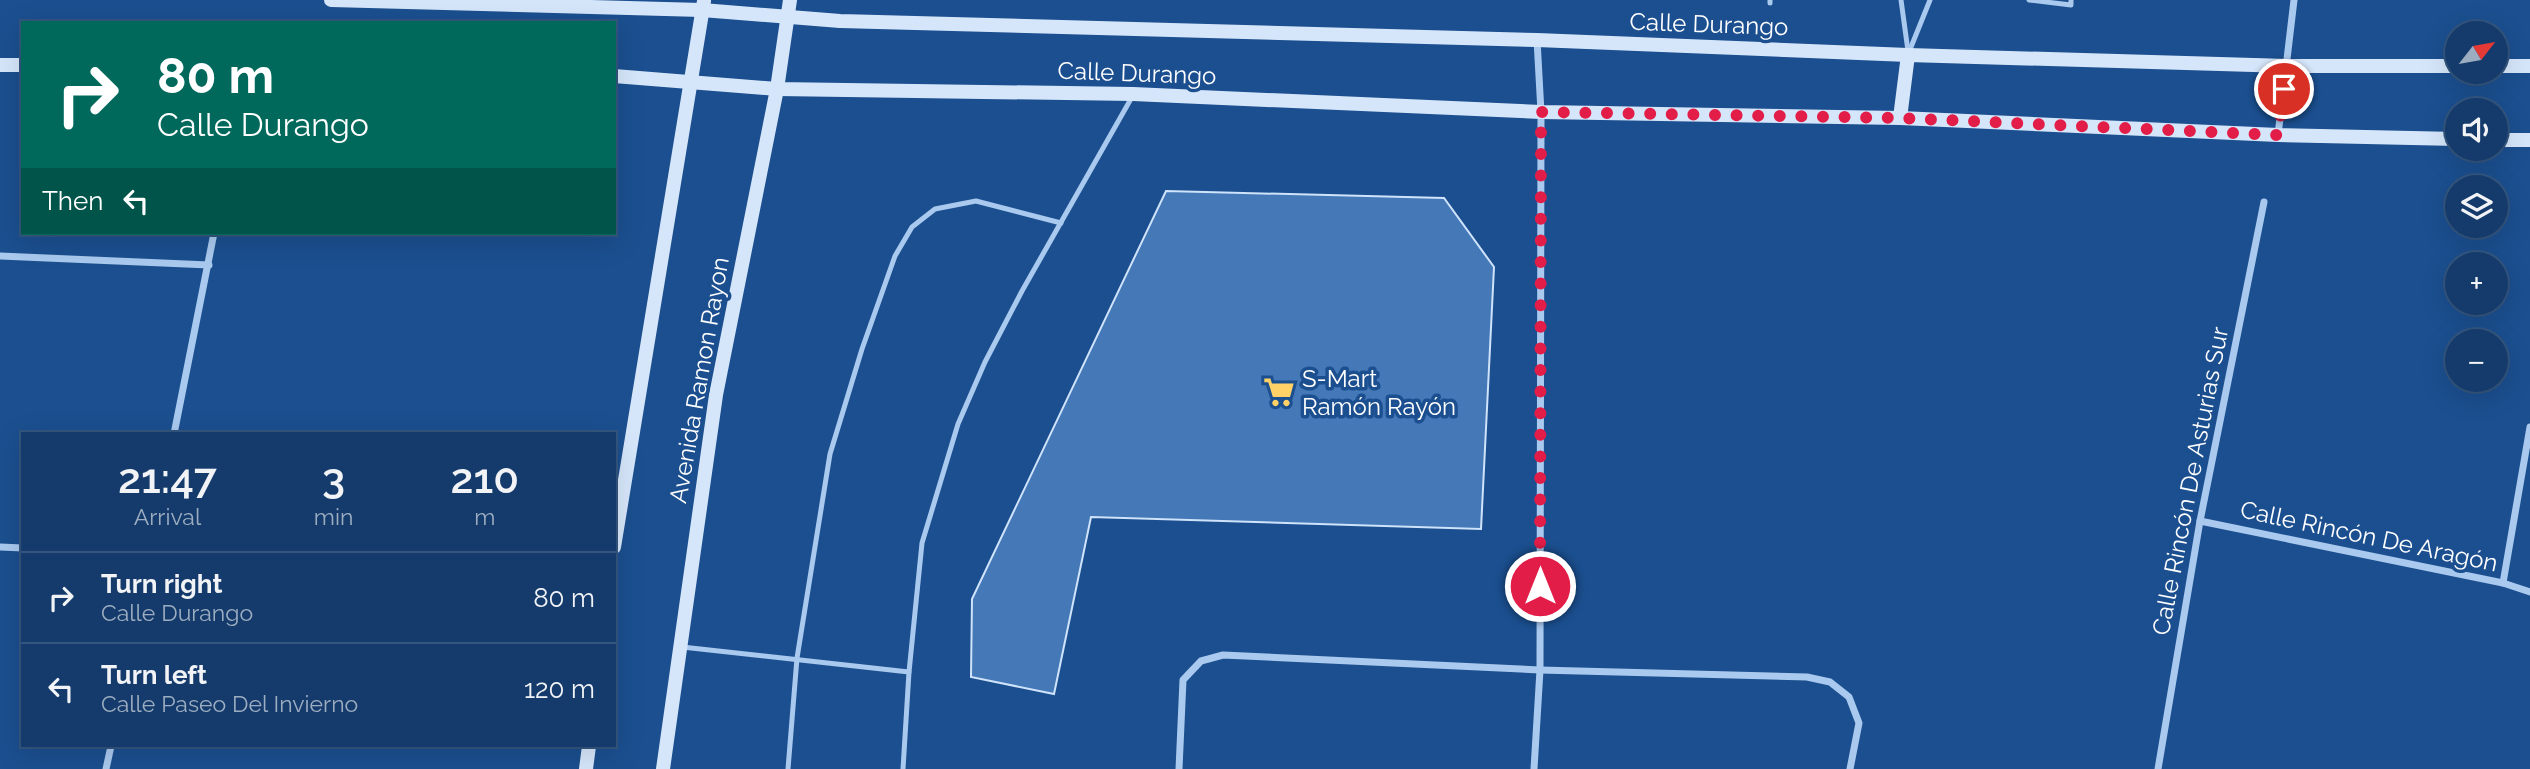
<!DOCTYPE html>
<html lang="en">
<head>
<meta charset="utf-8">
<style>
  body { margin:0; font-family:Raleway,sans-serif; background:#214673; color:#f1f3f6; height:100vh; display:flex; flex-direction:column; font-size:26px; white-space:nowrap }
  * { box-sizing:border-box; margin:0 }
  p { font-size:23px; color:#9dadc1 }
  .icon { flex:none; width:38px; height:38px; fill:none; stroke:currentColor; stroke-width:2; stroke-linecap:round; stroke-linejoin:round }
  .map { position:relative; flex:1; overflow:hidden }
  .side { position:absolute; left:21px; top:432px; width:595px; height:315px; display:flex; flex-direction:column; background:#143b6b; border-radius:0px; box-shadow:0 7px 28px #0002,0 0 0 2px #33557e }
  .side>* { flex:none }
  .guide { position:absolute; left:21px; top:21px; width:595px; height:214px; border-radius:0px; box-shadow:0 7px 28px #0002,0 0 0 2px #33557e; background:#00695c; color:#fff; overflow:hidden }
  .needle { width:46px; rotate:59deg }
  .fabs { position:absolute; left:2445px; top:21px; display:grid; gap:14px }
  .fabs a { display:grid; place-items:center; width:63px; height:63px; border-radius:50%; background:#143b6b; box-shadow:0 7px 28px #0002,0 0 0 2px #33557e; font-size:35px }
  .pin { position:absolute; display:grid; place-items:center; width:60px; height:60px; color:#fff; margin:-30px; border:4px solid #fff; border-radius:50%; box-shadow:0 2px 7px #0007 }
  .me { position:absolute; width:77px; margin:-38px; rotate:0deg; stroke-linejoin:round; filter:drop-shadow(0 0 5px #0008) }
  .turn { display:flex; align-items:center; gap:24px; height:147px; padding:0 21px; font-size:32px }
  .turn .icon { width:91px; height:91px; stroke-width:2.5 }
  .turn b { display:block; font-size:49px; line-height:60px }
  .then { display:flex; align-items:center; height:66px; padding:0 21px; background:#0003; gap:14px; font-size:26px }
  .eta { display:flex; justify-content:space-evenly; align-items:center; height:119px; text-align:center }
  .eta b { font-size:42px; font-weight:600; line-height:49px }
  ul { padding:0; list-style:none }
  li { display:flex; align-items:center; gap:21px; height:91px; padding:0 21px; border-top:2px solid #33557e }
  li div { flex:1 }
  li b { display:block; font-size:26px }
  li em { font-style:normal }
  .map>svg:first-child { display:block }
  .building { fill:#4478b7; stroke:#cfe3fa; stroke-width:2 }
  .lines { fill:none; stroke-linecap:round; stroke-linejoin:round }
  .service { stroke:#a9c9ee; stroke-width:5 }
  .minor { stroke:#a9c9ee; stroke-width:7 }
  .secondary { stroke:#d6e6fa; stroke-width:14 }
  .route { stroke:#e11d48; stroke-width:12; stroke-dasharray:0 21.6 }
  .labels { text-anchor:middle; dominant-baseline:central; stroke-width:7; stroke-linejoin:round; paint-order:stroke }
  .street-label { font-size:24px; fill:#fff; stroke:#1b4f8f }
  .poi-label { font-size:24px; fill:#fff; stroke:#1b4f8f; text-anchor:start }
</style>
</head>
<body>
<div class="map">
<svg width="2530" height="769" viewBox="0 0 2530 769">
  <rect width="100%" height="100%" fill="#1b4f8f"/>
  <!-- building -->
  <polygon class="building" points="1166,191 1444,198 1494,267 1481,529 1091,517 1054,694 971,677 972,599"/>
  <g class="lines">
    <!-- service -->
    <g class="service">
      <polyline points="1901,0 1908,51"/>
      <polyline points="2029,0 2071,5 2071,0"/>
      <polyline points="1770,3 1770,0"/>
      <polyline points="1909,52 1930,0"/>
      <polyline points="682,647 909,672"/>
      <polyline points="788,769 797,658 830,454 862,349 895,256 912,227 935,209 976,201 1061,223"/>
      <polyline points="903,769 909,672 922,543 958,424 985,362 1022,291 1132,97"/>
    </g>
    <!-- minor -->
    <g class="minor">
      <polyline points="2278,135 2294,0"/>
      <polyline points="0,256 209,265"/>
      <polyline points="174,434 214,233"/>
      <polyline points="2200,521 2503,583 2530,592"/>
      <polyline points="0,547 23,548"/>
      <polyline points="2503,583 2530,427"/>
      <polyline points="106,769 111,746"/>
      <polyline points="1179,769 1183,680 1201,661 1223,655 1540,670 1807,677 1830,682 1849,697 1859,723 1850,769"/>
      <polyline points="1534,769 1540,670 1541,112 1537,40"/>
      <polyline points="2158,769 2200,521 2264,202"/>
    </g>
    <!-- secondary -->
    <g class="secondary">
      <polyline points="331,0 702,10 840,21 1537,40 1908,55 2288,66 2457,66"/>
      <polyline points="0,65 23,65"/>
      <polyline points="2496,66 2530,66"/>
      <polyline points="614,76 777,89 1133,94 1541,112 1900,118 2278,135 2457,139"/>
      <polyline points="1900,118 1908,55"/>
      <polyline points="2496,140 2530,140"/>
      <polyline points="614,547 704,1"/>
      <polyline points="586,769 589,746"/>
      <polyline points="663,769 716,395 777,89 790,0"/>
    </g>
  </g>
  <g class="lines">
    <!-- route -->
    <polyline class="route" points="1540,586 1541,112 1900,118 2278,135 2284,89"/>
  </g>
  <!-- icons -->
  <defs>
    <symbol id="supermarket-bare" viewBox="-9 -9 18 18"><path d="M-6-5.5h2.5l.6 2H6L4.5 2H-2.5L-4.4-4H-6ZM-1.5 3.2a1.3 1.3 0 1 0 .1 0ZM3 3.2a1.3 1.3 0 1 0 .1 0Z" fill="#ffd166" stroke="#1b4f8f" stroke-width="2.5" paint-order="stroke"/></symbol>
  </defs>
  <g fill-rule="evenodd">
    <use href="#supermarket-bare" x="1257" y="370" width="44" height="44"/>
  </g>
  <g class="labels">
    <!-- street labels -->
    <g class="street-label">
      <text transform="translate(1709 24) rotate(2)">Calle Durango</text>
      <text transform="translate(1137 73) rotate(2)">Calle Durango</text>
      <text transform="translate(699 380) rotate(-80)">Avenida Ramon Rayon</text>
      <text transform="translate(2190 481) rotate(-79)">Calle Rincón De Asturias Sur</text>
      <text transform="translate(2369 536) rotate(12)">Calle Rincón De Aragón</text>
    </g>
    <!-- poi labels -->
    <g class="poi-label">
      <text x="1302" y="378">S-Mart<tspan x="1302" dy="28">Ramón Rayón</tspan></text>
    </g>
  </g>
</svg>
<div class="fabs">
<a><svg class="needle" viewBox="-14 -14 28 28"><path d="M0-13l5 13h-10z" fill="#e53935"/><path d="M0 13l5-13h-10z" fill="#9dadc1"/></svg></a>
<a><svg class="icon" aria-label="sound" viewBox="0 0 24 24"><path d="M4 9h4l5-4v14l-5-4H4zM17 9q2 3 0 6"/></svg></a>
<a><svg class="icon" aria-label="layers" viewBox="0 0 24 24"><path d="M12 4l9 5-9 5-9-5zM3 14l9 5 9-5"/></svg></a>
<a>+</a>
<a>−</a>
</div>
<div class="pin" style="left:2284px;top:89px;background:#d93025"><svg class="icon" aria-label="arrive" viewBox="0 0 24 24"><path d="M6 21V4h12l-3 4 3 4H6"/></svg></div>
<svg class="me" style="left:1540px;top:586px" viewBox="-20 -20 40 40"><circle r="17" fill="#e11d48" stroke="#fff" stroke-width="3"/><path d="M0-11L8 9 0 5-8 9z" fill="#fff"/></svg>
<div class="guide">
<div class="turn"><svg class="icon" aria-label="right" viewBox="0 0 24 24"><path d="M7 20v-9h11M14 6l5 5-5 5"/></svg><div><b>80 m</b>Calle Durango</div></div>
<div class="then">Then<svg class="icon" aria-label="left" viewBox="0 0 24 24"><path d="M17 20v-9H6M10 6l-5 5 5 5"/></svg></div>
</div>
<section class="side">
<div class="eta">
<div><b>21:47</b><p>Arrival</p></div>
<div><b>3</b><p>min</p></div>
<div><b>210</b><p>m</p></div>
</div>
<ul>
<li><svg class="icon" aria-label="right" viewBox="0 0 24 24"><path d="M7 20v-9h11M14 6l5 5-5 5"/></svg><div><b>Turn right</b><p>Calle Durango</p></div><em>80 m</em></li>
<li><svg class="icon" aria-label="left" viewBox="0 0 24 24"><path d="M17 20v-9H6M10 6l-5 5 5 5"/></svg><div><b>Turn left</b><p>Calle Paseo Del Invierno</p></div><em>120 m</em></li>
</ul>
</section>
</div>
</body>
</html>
